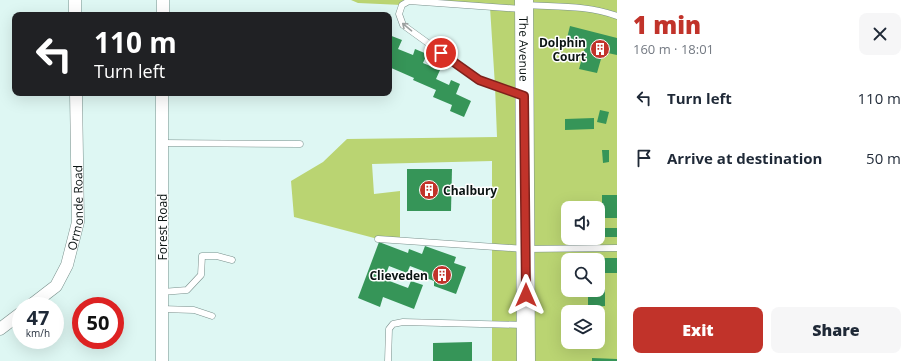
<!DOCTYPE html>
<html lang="en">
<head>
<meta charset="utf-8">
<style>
  body { margin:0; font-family:"Open Sans",sans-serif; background:#f6f6f7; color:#1f2937; height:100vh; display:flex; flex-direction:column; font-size:15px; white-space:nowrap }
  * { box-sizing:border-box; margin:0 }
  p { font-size:13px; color:#747a83 }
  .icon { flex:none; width:22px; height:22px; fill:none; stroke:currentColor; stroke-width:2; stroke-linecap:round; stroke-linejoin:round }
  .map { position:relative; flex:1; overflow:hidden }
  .sheet { display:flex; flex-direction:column; background:#fff; width:300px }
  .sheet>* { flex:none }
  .top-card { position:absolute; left:12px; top:12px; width:380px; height:84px; border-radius:8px; box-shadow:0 4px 16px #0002; background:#202124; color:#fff; overflow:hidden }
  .tools { position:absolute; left:561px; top:201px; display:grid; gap:8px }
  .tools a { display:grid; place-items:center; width:44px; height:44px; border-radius:8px; background:#fff; box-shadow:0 4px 16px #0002; font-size:20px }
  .speed { position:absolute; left:12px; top:297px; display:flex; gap:8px; font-size:20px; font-weight:700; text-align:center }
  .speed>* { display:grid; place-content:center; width:52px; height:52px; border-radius:50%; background:#fff; box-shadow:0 4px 16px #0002; line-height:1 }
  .speed small { font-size:10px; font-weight:400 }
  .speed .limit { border:6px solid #d22; background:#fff; color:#111 }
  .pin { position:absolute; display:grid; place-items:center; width:34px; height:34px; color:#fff; margin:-17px; border:2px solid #fff; border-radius:50%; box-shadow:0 1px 4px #0007 }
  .me { position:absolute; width:44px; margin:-22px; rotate:0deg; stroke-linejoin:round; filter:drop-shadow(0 0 3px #0008) }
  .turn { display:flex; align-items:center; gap:14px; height:84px; padding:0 16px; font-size:18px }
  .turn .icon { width:52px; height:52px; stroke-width:2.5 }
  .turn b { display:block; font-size:28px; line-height:34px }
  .round { display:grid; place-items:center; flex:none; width:42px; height:42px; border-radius:8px; background:#f6f6f7 }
  .overview { display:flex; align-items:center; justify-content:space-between; height:68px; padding:0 16px }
  h1 { font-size:24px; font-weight:800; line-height:30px; color:#c1332a }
  .primary-button { display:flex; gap:8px; margin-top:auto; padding:8px 16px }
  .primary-button a { flex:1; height:46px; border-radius:8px; background:#c1332a; color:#fff; font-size:16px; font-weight:800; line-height:46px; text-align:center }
  .primary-button a+a { background:#f6f6f7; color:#1f2937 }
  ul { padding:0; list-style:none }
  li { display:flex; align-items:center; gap:12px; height:60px; padding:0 16px }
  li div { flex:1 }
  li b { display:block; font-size:15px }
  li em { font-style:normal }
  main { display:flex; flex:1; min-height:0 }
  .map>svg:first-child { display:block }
  .green { fill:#bad472; fill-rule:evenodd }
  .building { fill:#369558 }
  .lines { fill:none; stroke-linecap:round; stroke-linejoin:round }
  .service-casing { stroke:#79908c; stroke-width:7 }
  .minor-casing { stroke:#79908c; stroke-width:13 }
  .secondary-casing { stroke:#79908c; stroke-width:19 }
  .service { stroke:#fff; stroke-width:6 }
  .minor { stroke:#fff; stroke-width:12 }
  .secondary { stroke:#fff; stroke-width:18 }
  .oneway { stroke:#9da1a1 }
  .route-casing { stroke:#7d211b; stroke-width:10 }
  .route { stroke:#c1332a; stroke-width:7 }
  .labels { text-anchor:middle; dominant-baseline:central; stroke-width:3; stroke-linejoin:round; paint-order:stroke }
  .poi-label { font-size:12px; font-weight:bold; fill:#0b1413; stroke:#fefefe; text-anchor:end }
  .street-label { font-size:12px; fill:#0b1413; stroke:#fefefe }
</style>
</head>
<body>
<main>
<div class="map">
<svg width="617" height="361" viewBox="0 0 617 361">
  <rect width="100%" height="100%" fill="#def7f3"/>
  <!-- green -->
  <path class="green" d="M351 0H617V361H492V161L372 164 374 194 400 191V241L378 239 294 217 291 181 323 162 347 139 497 137 495 86 490 7 420 1 402 5 358 3ZM568 208H598V238H568ZM568 260H598V290H568ZM568 312H598V342H568Z"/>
  <!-- building -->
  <g class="building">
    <polygon points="570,26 617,38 617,55 603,52 597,73 579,69 585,47 566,42"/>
    <polygon points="389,35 402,40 398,49 413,55 415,49 427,54 423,63 440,70 436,79 449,85 451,80 460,84 456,94 471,101 464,117 450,111 452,105 433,97 436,90 413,80 414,78 389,67"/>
    <polygon points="600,110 609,112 606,124 597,122"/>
    <polygon points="594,118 594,129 565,130 565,119"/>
    <polygon points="602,150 609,150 609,162 603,163"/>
    <polygon points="407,169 452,169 451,211 407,211"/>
    <rect x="602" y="195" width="15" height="23"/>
    <rect x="598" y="228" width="19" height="9"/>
    <polygon points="379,242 408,253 409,249 422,254 425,246 456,257 454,263 466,267 456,294 434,286 434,281 421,276 423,271 410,266 407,273 389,266 384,279 408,288 411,281 423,285 414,309 383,297 380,307 358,298"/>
    <polygon points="570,258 617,258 617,273 605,273 605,306 588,307 588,290 598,290 598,260 570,260"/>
    <polygon points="472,342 472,361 433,361 433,343"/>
    <polygon points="592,358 617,359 617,361 592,361"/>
  </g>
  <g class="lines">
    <defs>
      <g id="service">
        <path d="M526 5C557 7 587 5 617 16"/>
        <polyline points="522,95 479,80 403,25 399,14 402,5 409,1 522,9"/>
        <polyline points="162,143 300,144"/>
        <polyline points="378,239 525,249 617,248"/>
        <polyline points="162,292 187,290 201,275 202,256 217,256 232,260"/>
        <polyline points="162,309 194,310 212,316"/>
        <polyline points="388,361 389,329 393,324 403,322 524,325"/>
      </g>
      <g id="minor">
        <polyline points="75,15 75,0"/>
        <polyline points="163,15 163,0"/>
        <path id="s1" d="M30 306 56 286 67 265 78 222 76 93"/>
        <polyline points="0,329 21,313"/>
        <polyline points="162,361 162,93"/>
      </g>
      <g id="secondary">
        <path id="s2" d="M524 0 526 361"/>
      </g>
    </defs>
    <!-- service casing -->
    <use href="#service" class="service-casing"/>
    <!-- minor casing -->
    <use href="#minor" class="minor-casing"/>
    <!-- secondary casing -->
    <use href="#secondary" class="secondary-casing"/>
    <!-- service -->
    <use href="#service" class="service"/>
    <!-- minor -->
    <use href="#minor" class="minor"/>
    <!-- secondary -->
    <use href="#secondary" class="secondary"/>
  </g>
  <!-- one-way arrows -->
  <defs><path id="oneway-shaft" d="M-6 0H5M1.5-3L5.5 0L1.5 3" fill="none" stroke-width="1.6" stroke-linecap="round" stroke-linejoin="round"/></defs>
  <use class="oneway" href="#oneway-shaft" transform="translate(407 27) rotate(-140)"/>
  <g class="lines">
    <defs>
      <polyline id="route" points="441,53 479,80 524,96 526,295"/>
    </defs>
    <!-- route casing -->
    <use href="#route" class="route-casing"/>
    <!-- route -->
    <use href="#route" class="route"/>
  </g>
  <!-- icons -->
  <defs>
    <symbol id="building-disc" viewBox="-11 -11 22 22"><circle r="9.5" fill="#c1332a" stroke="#fefefe"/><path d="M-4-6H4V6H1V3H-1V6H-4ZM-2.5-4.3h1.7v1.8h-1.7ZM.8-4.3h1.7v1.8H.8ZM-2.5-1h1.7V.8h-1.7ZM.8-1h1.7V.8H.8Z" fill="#fff"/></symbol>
  </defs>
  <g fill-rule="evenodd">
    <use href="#building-disc" x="589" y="38" width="22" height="22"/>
    <use href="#building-disc" x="418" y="179" width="22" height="22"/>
    <use href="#building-disc" x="431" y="264" width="22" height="22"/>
  </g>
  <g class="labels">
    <!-- poi labels -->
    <g class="poi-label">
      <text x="586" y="42">Dolphin<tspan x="586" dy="14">Court</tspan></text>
      <text x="443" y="190" text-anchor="start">Chalbury</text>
      <text x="428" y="275">Clieveden</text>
    </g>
    <!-- street labels -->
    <g class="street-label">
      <text stroke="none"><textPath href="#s2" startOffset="49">The Avenue</textPath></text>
      <text stroke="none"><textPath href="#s1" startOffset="115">Ormonde Road</textPath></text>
      <text transform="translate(162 227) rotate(-90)">Forest Road</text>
    </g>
  </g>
</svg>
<div class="tools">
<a><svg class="icon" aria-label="sound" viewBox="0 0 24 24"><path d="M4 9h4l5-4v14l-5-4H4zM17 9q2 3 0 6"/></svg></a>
<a><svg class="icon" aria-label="search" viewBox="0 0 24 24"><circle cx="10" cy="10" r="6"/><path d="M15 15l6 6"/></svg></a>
<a><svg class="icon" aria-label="layers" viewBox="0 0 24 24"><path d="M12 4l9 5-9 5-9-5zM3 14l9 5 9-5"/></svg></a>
</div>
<div class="speed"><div>47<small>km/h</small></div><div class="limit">50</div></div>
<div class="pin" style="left:441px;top:53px;background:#d93025"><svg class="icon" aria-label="arrive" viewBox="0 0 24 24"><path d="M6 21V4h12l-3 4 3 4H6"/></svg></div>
<svg class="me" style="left:526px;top:295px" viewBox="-20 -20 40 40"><path d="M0-17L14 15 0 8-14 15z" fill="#c1332a" stroke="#fff" stroke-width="4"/></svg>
<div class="top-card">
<div class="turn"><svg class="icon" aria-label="left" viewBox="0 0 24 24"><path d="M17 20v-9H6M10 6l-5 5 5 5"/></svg><div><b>110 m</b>Turn left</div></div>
</div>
</div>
<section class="sheet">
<div class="overview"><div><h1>1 min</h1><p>160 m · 18:01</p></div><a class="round"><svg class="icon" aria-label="close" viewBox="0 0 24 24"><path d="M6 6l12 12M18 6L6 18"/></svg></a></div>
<ul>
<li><svg class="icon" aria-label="left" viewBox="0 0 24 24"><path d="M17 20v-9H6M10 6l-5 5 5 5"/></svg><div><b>Turn left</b></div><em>110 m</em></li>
<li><svg class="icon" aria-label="arrive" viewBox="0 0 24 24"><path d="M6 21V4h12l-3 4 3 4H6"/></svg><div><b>Arrive at destination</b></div><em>50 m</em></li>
</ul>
<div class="primary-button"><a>Exit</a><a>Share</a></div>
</section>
</main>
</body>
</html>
